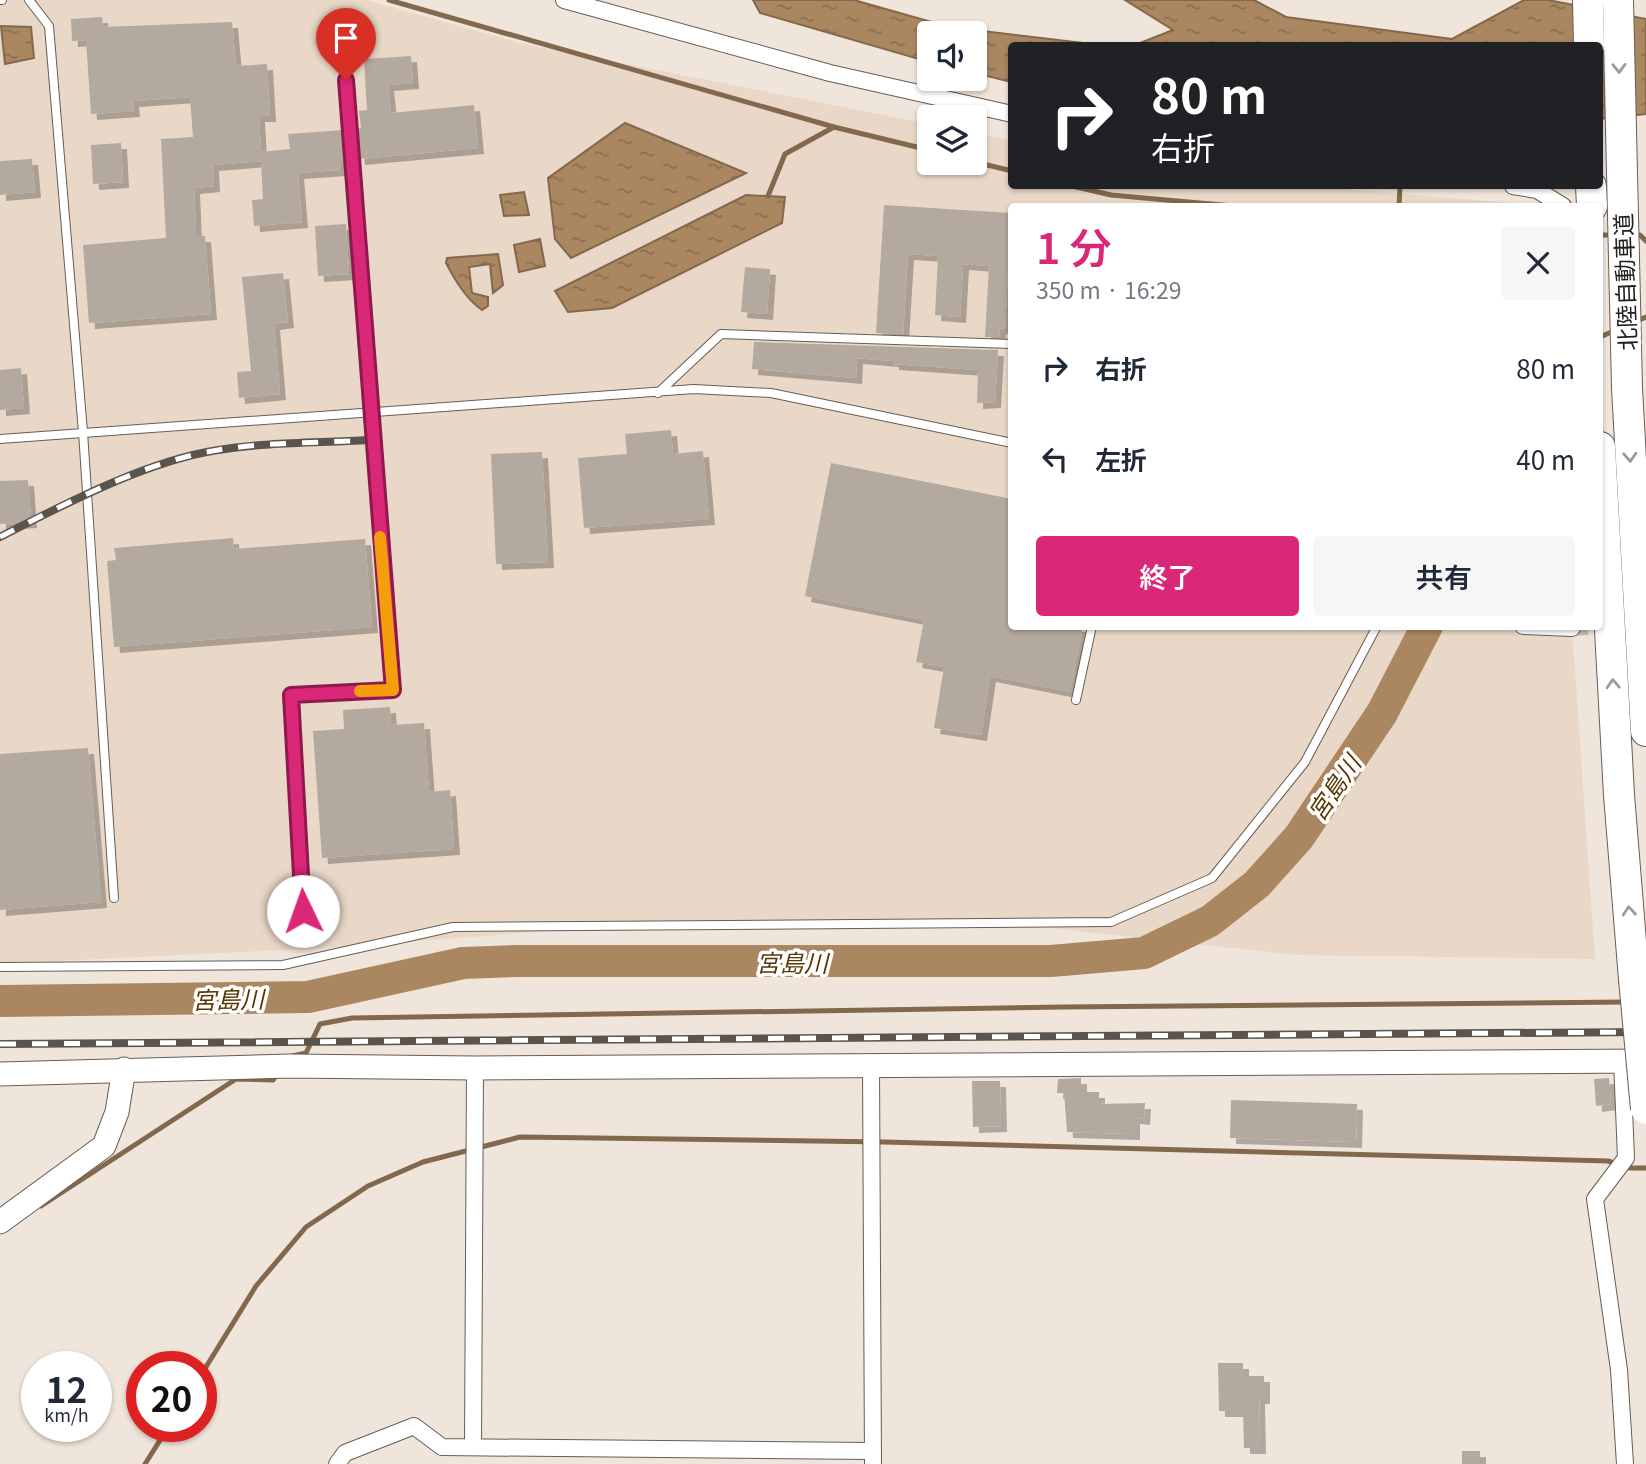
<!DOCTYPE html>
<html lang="ja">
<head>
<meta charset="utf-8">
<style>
  body { margin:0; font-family:Georgia,"Noto Sans JP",serif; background:#f6f6f7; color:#1f2937; height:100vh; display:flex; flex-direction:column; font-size:26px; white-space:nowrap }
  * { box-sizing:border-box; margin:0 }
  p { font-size:23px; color:#747a83 }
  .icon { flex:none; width:38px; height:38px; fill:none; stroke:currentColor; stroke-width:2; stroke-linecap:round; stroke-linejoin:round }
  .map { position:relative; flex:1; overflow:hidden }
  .drawer { position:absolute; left:1008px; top:203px; width:595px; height:427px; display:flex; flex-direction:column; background:#fff; border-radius:7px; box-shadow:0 2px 5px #0004 }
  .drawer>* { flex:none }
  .hud { position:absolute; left:1008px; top:42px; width:595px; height:147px; border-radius:7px; box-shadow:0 2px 5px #0004; background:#202124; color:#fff; overflow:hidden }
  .tools { position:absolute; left:917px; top:21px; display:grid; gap:14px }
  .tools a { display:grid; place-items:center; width:70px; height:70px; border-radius:7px; background:#fff; box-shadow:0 2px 5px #0004; font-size:35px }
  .speed { position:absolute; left:21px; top:1351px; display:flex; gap:14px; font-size:35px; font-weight:700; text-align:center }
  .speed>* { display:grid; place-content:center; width:91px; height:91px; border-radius:50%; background:#fff; box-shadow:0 2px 5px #0004; line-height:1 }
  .speed small { font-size:18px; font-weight:400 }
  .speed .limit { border:10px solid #d22; background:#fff; color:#111 }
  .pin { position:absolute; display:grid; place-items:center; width:60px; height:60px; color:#fff; margin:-72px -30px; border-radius:50% 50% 50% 0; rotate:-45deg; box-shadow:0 0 7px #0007 }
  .pin .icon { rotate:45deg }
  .me { position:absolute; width:77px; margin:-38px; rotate:357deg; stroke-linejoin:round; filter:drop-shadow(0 0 5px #0008) }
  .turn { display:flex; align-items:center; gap:24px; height:147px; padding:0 28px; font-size:32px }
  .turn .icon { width:91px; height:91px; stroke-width:2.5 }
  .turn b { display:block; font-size:49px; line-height:60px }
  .round { display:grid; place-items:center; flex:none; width:74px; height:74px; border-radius:7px; background:#f6f6f7 }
  .head { display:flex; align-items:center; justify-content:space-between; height:119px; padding:0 28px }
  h1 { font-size:42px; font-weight:600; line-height:52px; color:#db2777 }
  .button { display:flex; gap:14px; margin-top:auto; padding:14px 28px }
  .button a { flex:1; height:80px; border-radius:7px; background:#db2777; color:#fff; font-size:28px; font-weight:600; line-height:80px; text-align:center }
  .button a+a { background:#f6f6f7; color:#1f2937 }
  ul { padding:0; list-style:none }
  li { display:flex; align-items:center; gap:21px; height:91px; padding:0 28px }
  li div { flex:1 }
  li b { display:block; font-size:26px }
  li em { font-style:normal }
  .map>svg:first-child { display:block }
  .built { fill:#e9d8c7 }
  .water { fill:url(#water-ripples); stroke:#82684c; stroke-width:2 }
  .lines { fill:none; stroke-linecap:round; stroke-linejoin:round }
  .stream { stroke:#82684c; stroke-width:5 }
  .river { stroke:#ab8761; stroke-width:32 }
  .building { fill:#b4a99f; filter:url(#shadow) }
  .street-tunnel { stroke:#c7beb4; stroke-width:16; stroke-dasharray:16 8; stroke-linecap:butt }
  .lane-casing { stroke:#675d54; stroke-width:10 }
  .street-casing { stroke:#675d54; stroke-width:18 }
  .secondary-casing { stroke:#675d54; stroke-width:25 }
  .highway-casing { stroke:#675d54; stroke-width:32 }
  .lane { stroke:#fff; stroke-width:8 }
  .street { stroke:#fff; stroke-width:16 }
  .secondary { stroke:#fff; stroke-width:23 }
  .highway { stroke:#fff; stroke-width:30 }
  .rail-casing { stroke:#5a544e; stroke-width:8 }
  .rail { stroke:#fff; stroke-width:5; stroke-dasharray:16; stroke-linecap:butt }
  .highway-bridge-casing { stroke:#675d54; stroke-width:32; stroke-linecap:butt }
  .highway-bridge { stroke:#fff; stroke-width:30 }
  .oneway { stroke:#9c9b99 }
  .route-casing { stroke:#8e194d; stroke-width:18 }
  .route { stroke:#db2777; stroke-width:12 }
  .slow { stroke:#f59e0b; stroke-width:12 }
  .labels { text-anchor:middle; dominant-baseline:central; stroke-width:7; stroke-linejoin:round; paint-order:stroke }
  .street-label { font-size:23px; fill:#24201c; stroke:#fff }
  .water-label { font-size:24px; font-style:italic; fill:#5a3503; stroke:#fff }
</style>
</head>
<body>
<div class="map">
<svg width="1646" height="1464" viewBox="0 0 1646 1464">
  <defs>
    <pattern id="water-ripples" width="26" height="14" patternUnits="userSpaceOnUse" patternTransform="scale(1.75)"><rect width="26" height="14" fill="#ab8761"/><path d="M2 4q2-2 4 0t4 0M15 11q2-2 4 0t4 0" fill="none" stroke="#8b6e4f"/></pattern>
    <filter id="shadow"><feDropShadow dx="6" dy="6" stdDeviation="0" flood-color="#0004"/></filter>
  </defs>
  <rect width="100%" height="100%" fill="#f0e5da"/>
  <!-- built -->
  <polygon class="built" points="0,0 366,0 520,43 929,124 929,163 975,163 975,133 1011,140 1012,186 1306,186 1548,206 1012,206 1012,626 1572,627 1595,959 1297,955 1049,928 586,928 343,947 0,964"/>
  <!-- water -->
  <g class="water">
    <polygon points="753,0 854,0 949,27 1100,45 1012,46 1011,82 975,73 975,33 929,33 929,62 760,13"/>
    <polygon points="1125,0 1254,0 1286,17 1452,39 1524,0 1548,0 1646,19 1646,114 1600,119 1600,46 1135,45 1173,30"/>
    <polygon points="1,26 31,27 34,58 5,64"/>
    <polygon points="625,123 746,173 571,258 555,239 548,178"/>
    <polygon points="524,192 529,215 504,216 500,195"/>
    <polygon points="746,195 785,197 782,223 612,308 568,312 555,291"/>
    <polygon points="540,239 545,266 519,272 514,245"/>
    <path d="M498 254 503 285 493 293 490 264 469 267 472 293 488 297V306L482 310C466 299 455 280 446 263L447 258Z"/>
  </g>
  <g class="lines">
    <!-- stream -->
    <g class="stream">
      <polyline points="389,0 834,127 929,150"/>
      <polyline points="975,162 1012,171"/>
      <polyline points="1072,186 1111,195 1233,206"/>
      <polyline points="768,196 785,154 834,127"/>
      <polyline points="1399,206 1400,186"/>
      <polyline points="1600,235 1614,235"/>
      <polyline points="1634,235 1640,235 1646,241"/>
      <polyline points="1634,322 1646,317"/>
      <polyline points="1600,337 1616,330"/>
      <polyline points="288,1057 306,1053 320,1024 352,1018 1062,1007 1626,1002"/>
      <polyline points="41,1206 236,1079 273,1080 277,1074"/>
      <polyline points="201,1375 256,1286 306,1227 368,1186 423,1162 520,1137 884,1142 1608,1161 1630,1168 1646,1168"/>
      <polyline points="145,1464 169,1426"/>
    </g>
    <!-- river -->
    <polyline class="river" points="0,1001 308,997 463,963 518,961 1051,961 1144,953 1210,921 1257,884 1299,837 1382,713 1427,626"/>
  </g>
  <!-- building -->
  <g class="building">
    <polygon points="102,17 103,27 232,22 236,66 267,64 270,116 259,116 261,152 290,149 288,134 343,130 346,161 339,161 340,170 298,173 302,222 254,226 252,200 263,199 261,161 213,165 214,186 194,188 196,236 205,236 211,314 89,323 83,245 166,238 161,139 193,137 190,97 133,101 134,111 91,114 86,40 72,41 71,19"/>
    <polygon points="411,56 413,83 388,85 391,113 474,105 478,148 359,159 356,129 361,128 359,111 367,110 364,59"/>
    <polygon points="121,143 123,182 93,184 91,145"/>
    <polygon points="32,159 35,192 0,195 0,161"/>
    <polygon points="884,205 1011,213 1005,329 1000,328 999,337 985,337 989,266 963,264 960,317 935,315 938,256 908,254 903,334 876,333"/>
    <polygon points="346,224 349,274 318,276 315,226"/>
    <polygon points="745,267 770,269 767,314 741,312"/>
    <polygon points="283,273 288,322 274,324 280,394 239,398 237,372 251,371 242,277"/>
    <polygon points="754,342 998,350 995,402 977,403 978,370 893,364 893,361 857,358 856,378 752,369"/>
    <polygon points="21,368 24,408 0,410 0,370"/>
    <polygon points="671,430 673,454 703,451 709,519 584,528 578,458 627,454 625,434"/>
    <polygon points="542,452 548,562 496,564 491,454"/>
    <polygon points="831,463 1012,499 1012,626 1083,626 1070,692 990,676 981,735 934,728 944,667 916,662 924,620 805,596"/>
    <polygon points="28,480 31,522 0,524 0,481"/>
    <polygon points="233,538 234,549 365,539 372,627 114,647 107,561 116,560 114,548"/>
    <polygon points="390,707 391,725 424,723 429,792 450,790 454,849 322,858 313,731 344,729 343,710"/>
    <polygon points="88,748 101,902 0,910 0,754"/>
    <polygon points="1081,1078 1081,1092 1099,1092 1099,1104 1145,1103 1144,1119 1134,1118 1134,1134 1067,1132 1064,1093 1057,1093 1058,1079"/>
    <polygon points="1609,1078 1611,1104 1596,1106 1594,1079"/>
    <polygon points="972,1081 1000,1081 1001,1126 973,1127"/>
    <polygon points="1231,1100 1357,1104 1356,1142 1230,1138"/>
    <polygon points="1218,1363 1243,1363 1243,1376 1264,1376 1264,1398 1259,1398 1260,1448 1244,1448 1243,1411 1219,1411"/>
    <rect x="1462" y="1451" width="18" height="13"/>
  </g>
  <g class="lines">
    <!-- street-tunnel -->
    <polyline class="street-tunnel" points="1572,628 1597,626"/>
    <defs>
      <g id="lane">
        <polyline points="0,0 2,0"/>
        <polyline points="29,0 49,26 83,432 114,898"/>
        <polyline points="658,393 721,334 1012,344"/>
        <polyline points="0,439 694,389 771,393 1012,443"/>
        <polyline points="1076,700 1092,626"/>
        <polyline points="303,911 291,695 393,690 344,53"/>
        <polyline points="0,967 283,965 453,927 1111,922 1212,878 1305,762 1377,626"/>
      </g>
      <g id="street">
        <polyline points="564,0 830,73 1012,114"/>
        <polyline points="1513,186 1537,190 1563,206"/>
        <polyline points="1523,626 1572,628"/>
        <polyline points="1622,1061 1626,1158 1595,1199 1619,1370 1625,1464"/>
        <polyline points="871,1064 873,1464"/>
        <polyline points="473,1447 475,1068"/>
        <polyline points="337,1464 345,1453 414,1426 442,1447 873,1451"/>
      </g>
      <g id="secondary">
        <polyline points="0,1074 290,1066 475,1068 1646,1061"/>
        <polyline points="0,1222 104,1146 117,1112 124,1069"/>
      </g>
      <g id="highway">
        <polyline points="1588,0 1589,46"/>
        <polyline points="1618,0 1627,388 1646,731"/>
        <polyline points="1591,186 1592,206"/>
        <polyline points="1600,447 1619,795 1634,979"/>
      </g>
    </defs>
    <!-- lane casing -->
    <use href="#lane" class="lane-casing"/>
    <!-- street casing -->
    <use href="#street" class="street-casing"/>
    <!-- secondary casing -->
    <use href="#secondary" class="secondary-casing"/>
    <!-- highway casing -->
    <use href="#highway" class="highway-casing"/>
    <!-- lane -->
    <use href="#lane" class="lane"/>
    <!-- street -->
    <use href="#street" class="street"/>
    <!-- secondary -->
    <use href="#secondary" class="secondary"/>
    <!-- highway -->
    <use href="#highway" class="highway"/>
    <defs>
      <g id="rail">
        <path d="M0 537C65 504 146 461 218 450 267 442 319 443 368 440"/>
        <polyline points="0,1044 1646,1032"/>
      </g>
    </defs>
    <!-- rail casing -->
    <use href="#rail" class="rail-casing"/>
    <!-- rail -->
    <use href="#rail" class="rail"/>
    <defs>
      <polyline id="highway-bridge" points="1634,979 1646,1109"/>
    </defs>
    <!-- highway-bridge casing -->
    <use href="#highway-bridge" class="highway-bridge-casing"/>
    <!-- highway-bridge -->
    <use href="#highway-bridge" class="highway-bridge"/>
  </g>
  <!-- one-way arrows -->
  <defs><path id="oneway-chevron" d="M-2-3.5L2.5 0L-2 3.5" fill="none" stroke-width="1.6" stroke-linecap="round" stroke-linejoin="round" transform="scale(1.75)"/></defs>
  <g class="oneway">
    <use href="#oneway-chevron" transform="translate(1619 68) rotate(89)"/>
    <use href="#oneway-chevron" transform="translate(1630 457) rotate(87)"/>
    <use href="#oneway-chevron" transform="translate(1613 684) rotate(-93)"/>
    <use href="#oneway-chevron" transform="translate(1629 911) rotate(-95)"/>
  </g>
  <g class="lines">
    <defs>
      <polyline id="route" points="303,911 291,695 393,690 346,80"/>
    </defs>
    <!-- route casing -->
    <use href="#route" class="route-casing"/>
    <!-- route -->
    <use href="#route" class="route"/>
    <!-- slow -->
    <polyline class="slow" points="360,691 393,690 380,537"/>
  </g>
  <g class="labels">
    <!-- street labels -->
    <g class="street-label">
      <text transform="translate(1624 282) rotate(-92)">北陸自動車道</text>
    </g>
    <!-- water labels -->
    <g class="water-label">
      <text transform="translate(1333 787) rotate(-56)">宮島川</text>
      <text x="792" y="961">宮島川</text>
      <text transform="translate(228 998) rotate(-1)">宮島川</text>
    </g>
  </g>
</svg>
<div class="tools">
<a><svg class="icon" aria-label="sound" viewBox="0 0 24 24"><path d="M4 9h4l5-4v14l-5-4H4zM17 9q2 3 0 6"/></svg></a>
<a><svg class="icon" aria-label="layers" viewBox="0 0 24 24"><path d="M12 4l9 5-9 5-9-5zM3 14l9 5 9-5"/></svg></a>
</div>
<div class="speed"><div>12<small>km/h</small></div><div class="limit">20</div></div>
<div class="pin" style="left:346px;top:80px;background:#d93025"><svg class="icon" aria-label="arrive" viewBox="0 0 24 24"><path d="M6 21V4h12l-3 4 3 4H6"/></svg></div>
<svg class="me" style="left:303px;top:911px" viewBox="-20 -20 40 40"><circle r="19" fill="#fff"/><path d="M0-13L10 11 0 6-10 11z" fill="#db2777"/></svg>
<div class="hud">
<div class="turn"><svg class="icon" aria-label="right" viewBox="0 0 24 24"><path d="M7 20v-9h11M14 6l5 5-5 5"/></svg><div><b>80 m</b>右折</div></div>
</div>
<section class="drawer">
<div class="head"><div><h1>1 分</h1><p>350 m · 16:29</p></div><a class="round"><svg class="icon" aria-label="close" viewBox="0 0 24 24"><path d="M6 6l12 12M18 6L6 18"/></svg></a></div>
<ul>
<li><svg class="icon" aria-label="right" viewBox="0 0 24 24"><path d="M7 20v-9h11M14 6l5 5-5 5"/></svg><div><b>右折</b></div><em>80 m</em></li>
<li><svg class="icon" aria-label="left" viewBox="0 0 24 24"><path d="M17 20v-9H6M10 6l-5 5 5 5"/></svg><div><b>左折</b></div><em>40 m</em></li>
</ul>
<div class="button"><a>終了</a><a>共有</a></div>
</section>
</div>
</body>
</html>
